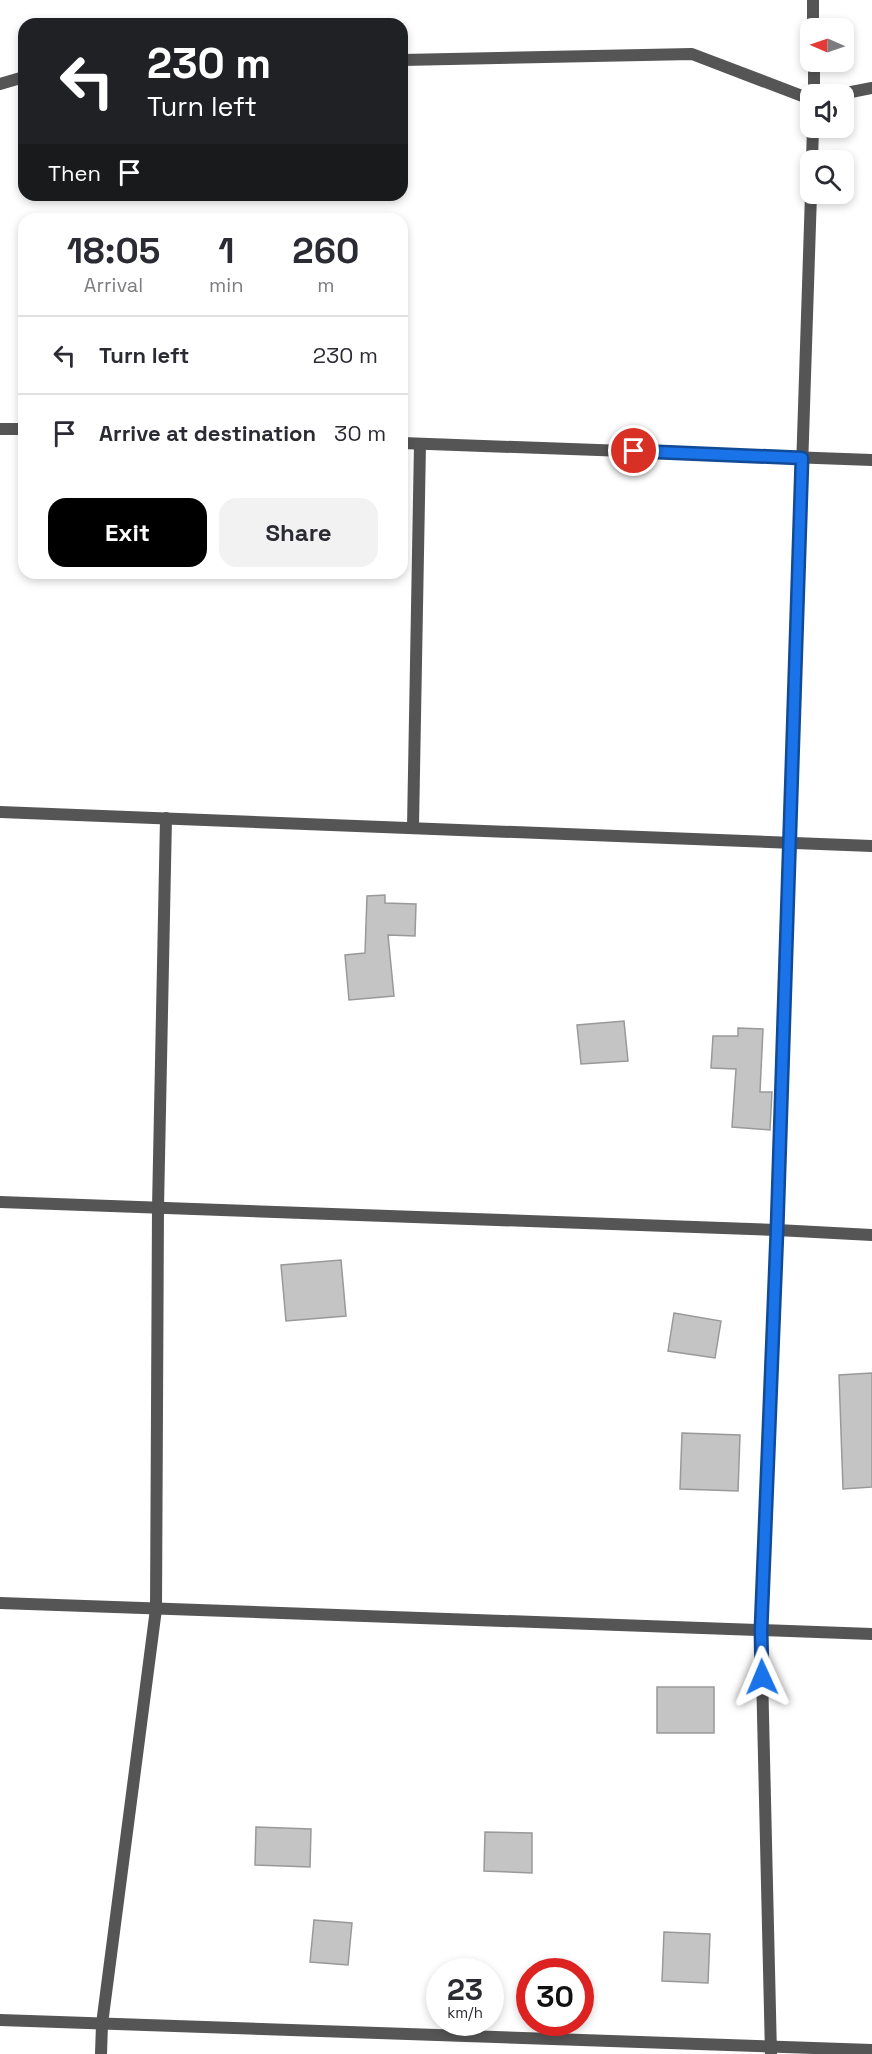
<!DOCTYPE html>
<html lang="en">
<head>
<meta charset="utf-8">
<style>
  body { margin:0; font-family:"Space Grotesk",sans-serif; background:#f2f2f3; color:#2b2b33; height:100vh; display:flex; flex-direction:column; font-size:22px; white-space:nowrap }
  * { box-sizing:border-box; margin:0 }
  p { font-size:20px; color:#7c7c81 }
  .icon { flex:none; width:33px; height:33px; fill:none; stroke:currentColor; stroke-width:2; stroke-linecap:round; stroke-linejoin:round }
  .map { position:relative; flex:1; overflow:hidden }
  .side { position:absolute; left:18px; top:213px; width:390px; height:366px; display:flex; flex-direction:column; background:#fff; border-radius:18px; box-shadow:0 3px 9px #0003 }
  .side>* { flex:none }
  .banner { position:absolute; left:18px; top:18px; width:390px; height:183px; border-radius:18px; box-shadow:0 3px 9px #0003; background:#202124; color:#fff; overflow:hidden }
  .needle { width:39px; rotate:272deg }
  .buttons { position:absolute; left:800px; top:18px; display:grid; gap:12px }
  .buttons a { display:grid; place-items:center; width:54px; height:54px; border-radius:12px; background:#fff; box-shadow:0 3px 9px #0003; font-size:30px }
  .speed { position:absolute; left:426px; top:1958px; display:flex; gap:12px; font-size:30px; font-weight:700; text-align:center }
  .speed>* { display:grid; place-content:center; width:78px; height:78px; border-radius:50%; background:#fff; box-shadow:0 3px 9px #0003; line-height:1 }
  .speed small { font-size:15px; font-weight:400 }
  .speed .limit { border:9px solid #d22; background:#fff; color:#111 }
  .pin { position:absolute; display:grid; place-items:center; width:51px; height:51px; color:#fff; margin:-26px; border:3px solid #fff; border-radius:50%; box-shadow:0 2px 6px #0007 }
  .me { position:absolute; width:66px; margin:-33px; rotate:359deg; stroke-linejoin:round; filter:drop-shadow(0 0 4px #0008) }
  .turn { display:flex; align-items:center; gap:21px; height:126px; padding:0 30px; font-size:27px }
  .turn .icon { width:78px; height:78px; stroke-width:2.5 }
  .turn b { display:block; font-size:42px; line-height:51px }
  .then { display:flex; align-items:center; height:57px; padding:0 30px; background:#0003; gap:12px; font-size:22px }
  .eta { display:flex; justify-content:space-evenly; align-items:center; height:102px; text-align:center }
  .eta b { font-size:36px; font-weight:700; line-height:42px }
  .primary-button { display:flex; gap:12px; margin-top:auto; padding:12px 30px }
  .primary-button a { flex:1; height:69px; border-radius:18px; background:#000; color:#fff; font-size:24px; font-weight:700; line-height:69px; text-align:center }
  .primary-button a+a { background:#f2f2f3; color:#2b2b33 }
  ul { padding:0; list-style:none }
  li { display:flex; align-items:center; gap:18px; height:78px; padding:0 30px; border-top:2px solid #e1e1e2 }
  li div { flex:1 }
  li b { display:block; font-size:22px }
  li em { font-style:normal }
  .map>svg:first-child { display:block }
  .building { fill:#c4c4c4; stroke:#999; stroke-width:1.5 }
  .lines { fill:none; stroke-linecap:round; stroke-linejoin:round }
  .minor { stroke:#555; stroke-width:12 }
  .route-casing { stroke:#114b97; stroke-width:15 }
  .route { stroke:#1a73e8; stroke-width:10 }
</style>
</head>
<body>
<div class="map">
<svg width="872" height="2054" viewBox="0 0 872 2054">
  <rect width="100%" height="100%" fill="#fff"/>
  <!-- building -->
  <g class="building">
    <polygon points="385,895 385,903 416,904 415,936 388,935 394,996 349,1000 345,955 365,953 367,896"/>
    <polygon points="624,1021 628,1061 581,1064 577,1025"/>
    <polygon points="738,1028 763,1029 760,1092 772,1092 770,1130 732,1127 736,1069 711,1068 713,1036 738,1036"/>
    <polygon points="341,1260 346,1316 286,1321 281,1265"/>
    <polygon points="674,1313 721,1321 715,1358 668,1351"/>
    <polygon points="872,1373 872,1487 843,1489 839,1375"/>
    <polygon points="682,1433 740,1435 738,1491 680,1489"/>
    <rect x="657" y="1687" width="57" height="46"/>
    <polygon points="256,1827 311,1829 310,1867 255,1865"/>
    <polygon points="485,1832 532,1833 532,1873 484,1871"/>
    <polygon points="314,1920 352,1923 348,1965 310,1962"/>
    <polygon points="664,1932 710,1934 708,1983 662,1981"/>
  </g>
  <g class="lines">
    <!-- minor -->
    <g class="minor">
      <polyline points="813,0 813,28"/>
      <polyline points="402,60 692,54 810,99"/>
      <polyline points="814,62 814,94"/>
      <polyline points="0,84 24,77"/>
      <polyline points="841,94 872,88"/>
      <polyline points="812,160 813,128"/>
      <polyline points="0,429 24,429"/>
      <polyline points="402,443 872,460"/>
      <polyline points="0,812 872,846"/>
      <polyline points="413,827 420,444"/>
      <polyline points="0,1202 777,1230 872,1235"/>
      <polyline points="0,1603 872,1634"/>
      <polyline points="0,2020 872,2050"/>
      <polyline points="101,2054 102,2024 156,1609 158,1208 166,818"/>
      <polyline points="771,2054 761,1630 777,1230 811,194"/>
    </g>
  </g>
  <g class="lines">
    <defs>
      <polyline id="route" points="634,451 802,458 777,1230 761,1630 762,1677"/>
    </defs>
    <!-- route casing -->
    <use href="#route" class="route-casing"/>
    <!-- route -->
    <use href="#route" class="route"/>
  </g>
</svg>
<div class="buttons">
<a><svg class="needle" viewBox="-14 -14 28 28"><path d="M0-13l5 13h-10z" fill="#e53935"/><path d="M0 13l5-13h-10z" fill="#7c7c81"/></svg></a>
<a><svg class="icon" aria-label="sound" viewBox="0 0 24 24"><path d="M4 9h4l5-4v14l-5-4H4zM17 9q2 3 0 6"/></svg></a>
<a><svg class="icon" aria-label="search" viewBox="0 0 24 24"><circle cx="10" cy="10" r="6"/><path d="M15 15l6 6"/></svg></a>
</div>
<div class="speed"><div>23<small>km/h</small></div><div class="limit">30</div></div>
<div class="pin" style="left:634px;top:451px;background:#d93025"><svg class="icon" aria-label="arrive" viewBox="0 0 24 24"><path d="M6 21V4h12l-3 4 3 4H6"/></svg></div>
<svg class="me" style="left:762px;top:1677px" viewBox="-20 -20 40 40"><path d="M0-17L14 15 0 8-14 15z" fill="#1a73e8" stroke="#fff" stroke-width="4"/></svg>
<div class="banner">
<div class="turn"><svg class="icon" aria-label="left" viewBox="0 0 24 24"><path d="M17 20v-9H6M10 6l-5 5 5 5"/></svg><div><b>230 m</b>Turn left</div></div>
<div class="then">Then<svg class="icon" aria-label="arrive" viewBox="0 0 24 24"><path d="M6 21V4h12l-3 4 3 4H6"/></svg></div>
</div>
<section class="side">
<div class="eta">
<div><b>18:05</b><p>Arrival</p></div>
<div><b>1</b><p>min</p></div>
<div><b>260</b><p>m</p></div>
</div>
<ul>
<li><svg class="icon" aria-label="left" viewBox="0 0 24 24"><path d="M17 20v-9H6M10 6l-5 5 5 5"/></svg><div><b>Turn left</b></div><em>230 m</em></li>
<li><svg class="icon" aria-label="arrive" viewBox="0 0 24 24"><path d="M6 21V4h12l-3 4 3 4H6"/></svg><div><b>Arrive at destination</b></div><em>30 m</em></li>
</ul>
<div class="primary-button"><a>Exit</a><a>Share</a></div>
</section>
</div>
</body>
</html>
